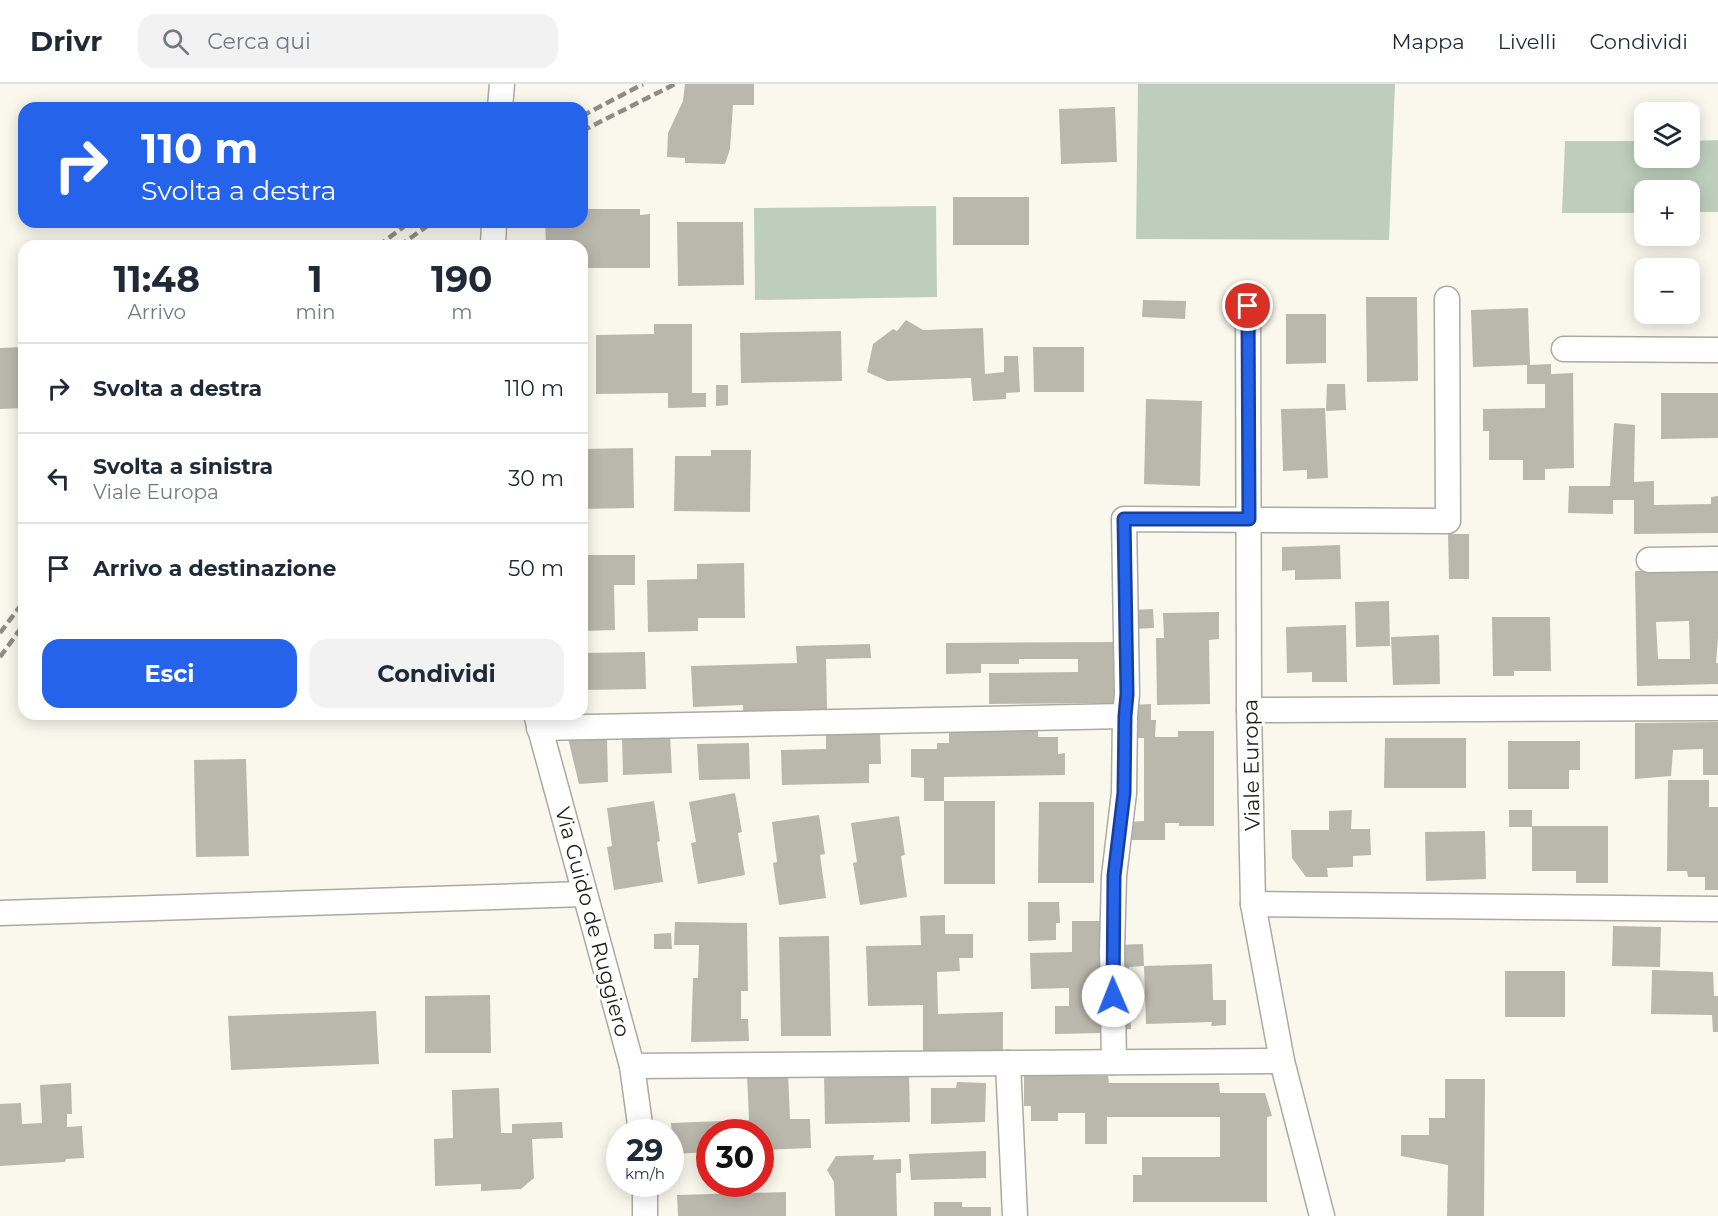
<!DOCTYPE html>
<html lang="it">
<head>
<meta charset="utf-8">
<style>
  body { margin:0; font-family:Montserrat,sans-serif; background:#f2f2f3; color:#1f2937; height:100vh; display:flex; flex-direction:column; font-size:22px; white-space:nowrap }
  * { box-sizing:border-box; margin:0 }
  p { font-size:20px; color:#747a83 }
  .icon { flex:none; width:33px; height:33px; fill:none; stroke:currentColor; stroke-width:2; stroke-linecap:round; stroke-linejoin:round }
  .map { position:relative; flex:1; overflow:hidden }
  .side { position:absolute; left:18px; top:156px; width:570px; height:480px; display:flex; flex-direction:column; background:#fff; border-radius:18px; box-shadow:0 3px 15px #0003 }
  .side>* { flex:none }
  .top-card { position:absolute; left:18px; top:18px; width:570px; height:126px; border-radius:18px; box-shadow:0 3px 15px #0003; background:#2563eb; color:#fff; overflow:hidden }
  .fabs { position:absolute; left:1634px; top:18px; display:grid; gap:12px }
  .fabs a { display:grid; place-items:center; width:66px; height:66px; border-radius:12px; background:#fff; box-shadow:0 3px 15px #0003; font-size:30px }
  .speed { position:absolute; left:606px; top:1035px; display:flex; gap:12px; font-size:30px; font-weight:700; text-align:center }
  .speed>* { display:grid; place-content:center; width:78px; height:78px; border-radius:50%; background:#fff; box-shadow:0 3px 15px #0003; line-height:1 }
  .speed small { font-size:15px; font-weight:400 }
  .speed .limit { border:9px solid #d22; background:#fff; color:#111 }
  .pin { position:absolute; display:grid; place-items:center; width:51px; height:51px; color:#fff; margin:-26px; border:3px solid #fff; border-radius:50%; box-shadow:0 2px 6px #0007 }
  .me { position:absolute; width:66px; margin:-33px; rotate:359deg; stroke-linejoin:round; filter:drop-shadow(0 0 4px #0008) }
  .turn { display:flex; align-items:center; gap:21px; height:126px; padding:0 24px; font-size:27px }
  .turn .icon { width:78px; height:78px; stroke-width:2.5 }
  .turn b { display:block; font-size:42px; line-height:51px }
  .eta { display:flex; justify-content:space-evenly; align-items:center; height:102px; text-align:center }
  .eta b { font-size:36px; font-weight:700; line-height:42px }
  .button { display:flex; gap:12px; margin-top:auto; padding:12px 24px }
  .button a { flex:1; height:69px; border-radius:18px; background:#2563eb; color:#fff; font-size:24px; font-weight:700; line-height:69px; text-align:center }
  .button a+a { background:#f2f2f3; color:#1f2937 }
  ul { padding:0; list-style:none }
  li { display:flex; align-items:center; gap:18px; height:90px; padding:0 24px; border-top:2px solid #e0e1e3 }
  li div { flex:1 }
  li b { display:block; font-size:22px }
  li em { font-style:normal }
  header { display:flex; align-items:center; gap:36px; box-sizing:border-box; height:84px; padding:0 30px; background:#fff; border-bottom:2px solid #e0e1e3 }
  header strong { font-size:28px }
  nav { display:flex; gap:33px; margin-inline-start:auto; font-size:21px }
  .search { width:420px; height:54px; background:#f2f2f3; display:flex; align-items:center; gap:15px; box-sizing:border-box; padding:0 21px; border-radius:18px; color:#747a83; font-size:22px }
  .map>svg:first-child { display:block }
  .green { fill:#bdcfbc }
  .building { fill:#bab8ad; fill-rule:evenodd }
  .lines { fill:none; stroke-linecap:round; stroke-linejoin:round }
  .street-casing { stroke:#acaaa0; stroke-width:27 }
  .street { stroke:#fff; stroke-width:24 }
  .rail { stroke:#8d8c85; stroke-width:4.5; stroke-dasharray:9 4.5; stroke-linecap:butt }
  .route-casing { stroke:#184099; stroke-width:15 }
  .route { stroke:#2563eb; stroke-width:10 }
  .labels { text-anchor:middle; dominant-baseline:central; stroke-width:6; stroke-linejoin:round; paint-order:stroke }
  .street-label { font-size:21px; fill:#1f1f1b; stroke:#fff }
</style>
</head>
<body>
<header>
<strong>Drivr</strong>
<div class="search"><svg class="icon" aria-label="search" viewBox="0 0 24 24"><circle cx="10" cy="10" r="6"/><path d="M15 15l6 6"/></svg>Cerca qui</div>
<nav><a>Mappa</a><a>Livelli</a><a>Condividi</a></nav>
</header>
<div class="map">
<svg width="1718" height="1132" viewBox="0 0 1718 1132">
  <rect width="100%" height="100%" fill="#faf8ed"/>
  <!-- green -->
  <g class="green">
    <polygon points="1138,0 1395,0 1389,156 1136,155"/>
    <polygon points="1718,56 1718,128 1689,128 1689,106 1644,106 1644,129 1562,129 1565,57 1644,57 1644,74 1689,74 1689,57"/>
    <polygon points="936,122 937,213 755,216 754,124"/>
  </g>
  <!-- building -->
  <g class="building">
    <polygon points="685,0 754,0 754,21 733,21 730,65 725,80 685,79 685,74 667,73 668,49 683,17"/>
    <polygon points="1115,23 1117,78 1061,80 1059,25"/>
    <rect x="953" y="113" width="76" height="48"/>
    <polygon points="582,125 640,125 640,131 650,130 650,184 582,184 582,162 546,162 545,138 582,138"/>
    <polygon points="677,138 743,138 744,201 678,202"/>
    <polygon points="1366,213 1417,213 1418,297 1367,298"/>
    <polygon points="1143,216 1186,217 1185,235 1142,233"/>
    <polygon points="1528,224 1530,281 1551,280 1551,290 1573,289 1574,384 1545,385 1545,396 1523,396 1523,376 1489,376 1489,347 1483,347 1483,325 1545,324 1545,300 1527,300 1527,281 1473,283 1471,226"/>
    <polygon points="1286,230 1326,230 1326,279 1286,280"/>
    <polygon points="906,236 923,246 983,244 985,290 1004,288 1004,272 1018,272 1020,308 1006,309 1006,315 973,317 971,294 887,297 867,288 873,260 893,245 897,247"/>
    <polygon points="654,240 692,240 692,309 706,309 706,323 668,324 668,309 596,310 596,251 654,250"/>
    <polygon points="841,247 842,297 741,299 740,249"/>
    <polygon points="24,263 24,324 0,325 0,264"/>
    <polygon points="1033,263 1084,263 1084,308 1034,308"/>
    <polygon points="1327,300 1345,300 1346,326 1326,327"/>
    <polygon points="716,301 728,301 728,321 716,322"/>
    <polygon points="1661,309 1718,309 1718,354 1661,355"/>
    <polygon points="1146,315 1202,317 1200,402 1144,400"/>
    <polygon points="1325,324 1328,394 1307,395 1307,386 1283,387 1281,325"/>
    <polygon points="1614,339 1635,341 1634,398 1654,397 1654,421 1711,420 1711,413 1718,412 1718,449 1634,450 1634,416 1613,416 1613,430 1568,429 1569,402 1610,402"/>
    <polygon points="633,364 634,424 582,425 582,365"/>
    <polygon points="711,366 751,366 750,428 674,427 675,372 711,372"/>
    <polygon points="1448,450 1469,450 1469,495 1449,495"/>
    <polygon points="1340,461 1341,495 1295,496 1295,486 1282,487 1282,463"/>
    <polygon points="582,471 635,471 635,501 614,501 615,546 582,547"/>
    <polygon points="744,479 745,534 698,534 698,547 648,548 647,496 697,495 697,480"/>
    <path d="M1635 487H1718V554L1716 579H1718V600L1637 602ZM1689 537 1690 575H1658L1656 538Z"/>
    <polygon points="1389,517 1390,562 1356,563 1355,518"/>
    <polygon points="1153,525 1154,544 1133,545 1132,526"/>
    <polygon points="1219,528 1219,555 1209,556 1210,620 1157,621 1156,554 1164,554 1163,529"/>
    <polygon points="1492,533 1550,533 1551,587 1514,587 1514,592 1493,592"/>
    <polygon points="1346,541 1347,598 1312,598 1312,588 1287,589 1286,543"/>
    <polygon points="1439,551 1440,600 1393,601 1391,553"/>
    <polygon points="1117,558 1117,619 989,620 989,589 1078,588 1078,575 1019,575 1019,580 981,580 981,589 946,590 946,559"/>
    <polygon points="870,560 871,574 826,575 827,625 743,627 743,621 693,623 691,582 797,579 796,562"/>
    <polygon points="645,568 646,605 582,606 582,569"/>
    <polygon points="1151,620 1151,636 1156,636 1155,653 1178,653 1178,647 1214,647 1214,742 1179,742 1179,739 1165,739 1165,756 1123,756 1126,738 1144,737 1144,654 1131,654 1131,621"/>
    <polygon points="1718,638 1718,691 1703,691 1703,665 1673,666 1671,692 1635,695 1635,639"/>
    <polygon points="1038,645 1038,653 1058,653 1058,670 1065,669 1065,691 944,693 944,717 924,717 924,694 911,693 911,665 937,665 937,659 949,659 949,647"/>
    <polygon points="880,648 881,680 869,680 869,699 782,701 781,666 826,665 826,649"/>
    <polygon points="670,651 672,689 623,691 622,652"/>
    <polygon points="607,653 608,698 579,700 568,654"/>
    <polygon points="1385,654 1466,654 1466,704 1384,704"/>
    <polygon points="1508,657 1580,657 1580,686 1569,686 1569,705 1508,705"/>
    <polygon points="749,659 750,695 699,696 697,660"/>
    <polygon points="246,675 249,772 196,773 194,676"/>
    <polygon points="1668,696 1709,696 1709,723 1718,723 1718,806 1705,806 1705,793 1688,793 1687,787 1667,787"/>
    <polygon points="735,709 742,748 738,749 745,791 698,800 691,759 696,758 689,718"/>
    <polygon points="654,717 660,757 657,758 663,798 614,806 607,763 612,762 607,724"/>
    <rect x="944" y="717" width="51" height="83"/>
    <polygon points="1039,718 1094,718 1094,799 1038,799"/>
    <polygon points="1352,726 1351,745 1370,745 1371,771 1353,772 1353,783 1327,784 1328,793 1306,793 1292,774 1291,746 1329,746 1329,727"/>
    <rect x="1509" y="726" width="23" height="17"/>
    <polygon points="819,731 825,770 820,771 826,814 779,821 773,779 777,778 772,738"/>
    <polygon points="899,732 905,771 901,772 907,813 860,821 853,779 857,778 851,739"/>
    <polygon points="1532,742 1608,742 1608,799 1576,799 1576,787 1532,787"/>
    <polygon points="1485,747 1486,795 1426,797 1425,748"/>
    <polygon points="1028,818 1059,818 1060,839 1056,839 1056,856 1028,857"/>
    <polygon points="945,831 945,850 973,850 973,874 959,874 960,887 937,888 938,930 1003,928 1003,967 923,968 923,921 868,922 866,862 921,861 920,832"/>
    <polygon points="1072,837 1102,837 1103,949 1055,950 1055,922 1069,922 1069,904 1031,905 1030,869 1072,868"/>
    <polygon points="675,838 747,839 748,907 741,907 741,935 748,935 749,957 691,958 693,894 698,894 699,861 674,861"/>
    <polygon points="1613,842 1661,843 1660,883 1612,882"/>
    <polygon points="671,849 672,865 654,865 654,850"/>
    <polygon points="829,852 831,952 781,952 779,853"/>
    <polygon points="1143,860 1144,882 1129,883 1131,945 1115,946 1113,861"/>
    <polygon points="1212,880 1213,916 1226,916 1226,941 1211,942 1212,938 1146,940 1144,882"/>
    <polygon points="1652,886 1713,888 1714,912 1718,912 1718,948 1713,948 1712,931 1651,930"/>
    <rect x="1505" y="887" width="60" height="46"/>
    <polygon points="490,911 491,969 425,969 425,912"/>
    <polygon points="376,927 379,980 231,986 228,932"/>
    <polygon points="909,987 910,1038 825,1040 824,988"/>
    <polygon points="788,989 790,1035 810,1035 811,1064 760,1066 760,1048 710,1048 710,1068 673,1070 671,1039 749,1036 747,991"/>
    <polygon points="1024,992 1108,992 1109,999 1219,999 1220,1009 1265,1009 1272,1032 1267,1033 1267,1118 1133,1118 1133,1091 1142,1091 1142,1073 1220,1073 1220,1033 1107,1033 1107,1060 1085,1060 1085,1029 1058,1029 1058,1037 1031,1037 1031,1022 1024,1022"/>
    <polygon points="1445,995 1485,995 1484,1132 1447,1132 1448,1081 1401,1072 1401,1051 1429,1051 1429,1034 1445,1034"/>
    <polygon points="957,998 986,999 985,1038 931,1040 931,1004 956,1004"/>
    <polygon points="71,999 72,1030 67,1030 67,1043 82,1042 84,1074 66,1075 65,1078 0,1082 0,1020 21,1019 22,1040 42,1039 40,1001"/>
    <polygon points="499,1004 501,1049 512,1049 512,1040 562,1038 563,1054 532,1055 534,1094 521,1105 481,1107 481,1100 435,1102 434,1055 453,1054 452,1006"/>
    <polygon points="986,1067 986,1094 911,1096 909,1070"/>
    <polygon points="874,1071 873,1076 901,1075 901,1089 896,1089 897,1132 835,1132 834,1098 827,1086 836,1072"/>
    <polygon points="786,1108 786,1132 678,1132 677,1111"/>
    <polygon points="934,1118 962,1118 962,1123 991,1123 991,1132 934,1132"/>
  </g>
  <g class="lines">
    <defs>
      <g id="street">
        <polyline points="500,24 502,0"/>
        <polyline points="493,162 494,138"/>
        <polyline points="1248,222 1249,626 1253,820 1282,977 1322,1132"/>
        <polyline points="1564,265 1718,266"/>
        <polyline points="1649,476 1718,475"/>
        <polyline points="1249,626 1718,624"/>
        <polyline points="536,630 632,982 641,1048"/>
        <polyline points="539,644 1125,632"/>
        <polyline points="1253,820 1718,825"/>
        <polyline points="0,829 584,810"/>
        <polyline points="1114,978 1112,867 1114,792 1124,709 1125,632 1127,610 1124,435 1448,437 1447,215"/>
        <polyline points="1008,979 1015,1132"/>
        <polyline points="632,982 1282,977"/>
        <polyline points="645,1132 645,1100"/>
      </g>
    </defs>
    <!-- street casing -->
    <use href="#street" class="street-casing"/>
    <!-- street -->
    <use href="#street" class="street"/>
    <!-- rail -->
    <g class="rail">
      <polyline points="582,32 643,0"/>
      <polyline points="582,47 675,0"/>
      <polyline points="378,162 410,138"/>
      <polyline points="399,162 433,138"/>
      <polyline points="0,549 24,517"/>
      <polyline points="0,573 24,540"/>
    </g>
  </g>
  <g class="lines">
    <defs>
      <polyline id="route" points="1113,912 1114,792 1124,709 1125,632 1127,610 1124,435 1249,435 1248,222"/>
    </defs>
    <!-- route casing -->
    <use href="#route" class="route-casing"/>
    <!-- route -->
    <use href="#route" class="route"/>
  </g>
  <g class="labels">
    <!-- street labels -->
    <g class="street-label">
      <text transform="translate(1251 681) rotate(-91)">Viale Europa</text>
      <text transform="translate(593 838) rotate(75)">Via Guido de Ruggiero</text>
    </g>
  </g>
</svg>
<div class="fabs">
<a><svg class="icon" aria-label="layers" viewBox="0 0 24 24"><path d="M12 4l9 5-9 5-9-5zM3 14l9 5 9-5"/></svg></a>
<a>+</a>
<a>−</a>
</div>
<div class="speed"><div>29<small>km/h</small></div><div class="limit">30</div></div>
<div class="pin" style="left:1248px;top:222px;background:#d93025"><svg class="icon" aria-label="arrive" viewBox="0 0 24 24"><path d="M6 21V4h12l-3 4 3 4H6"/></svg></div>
<svg class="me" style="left:1113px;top:912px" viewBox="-20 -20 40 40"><circle r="19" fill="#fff"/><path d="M0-13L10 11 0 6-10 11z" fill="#2563eb"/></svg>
<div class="top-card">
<div class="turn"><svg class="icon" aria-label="right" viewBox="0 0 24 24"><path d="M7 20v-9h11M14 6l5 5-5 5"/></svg><div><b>110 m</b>Svolta a destra</div></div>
</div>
<section class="side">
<div class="eta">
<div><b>11:48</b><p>Arrivo</p></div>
<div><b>1</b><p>min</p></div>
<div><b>190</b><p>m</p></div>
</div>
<ul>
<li><svg class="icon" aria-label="right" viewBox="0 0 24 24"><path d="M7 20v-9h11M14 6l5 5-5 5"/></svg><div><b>Svolta a destra</b></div><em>110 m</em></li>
<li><svg class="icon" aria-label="left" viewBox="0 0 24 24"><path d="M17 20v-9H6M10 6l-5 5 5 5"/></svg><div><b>Svolta a sinistra</b><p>Viale Europa</p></div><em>30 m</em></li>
<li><svg class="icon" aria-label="arrive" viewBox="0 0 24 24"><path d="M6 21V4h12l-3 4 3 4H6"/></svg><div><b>Arrivo a destinazione</b></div><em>50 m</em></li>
</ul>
<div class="button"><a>Esci</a><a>Condividi</a></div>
</section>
</div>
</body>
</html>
